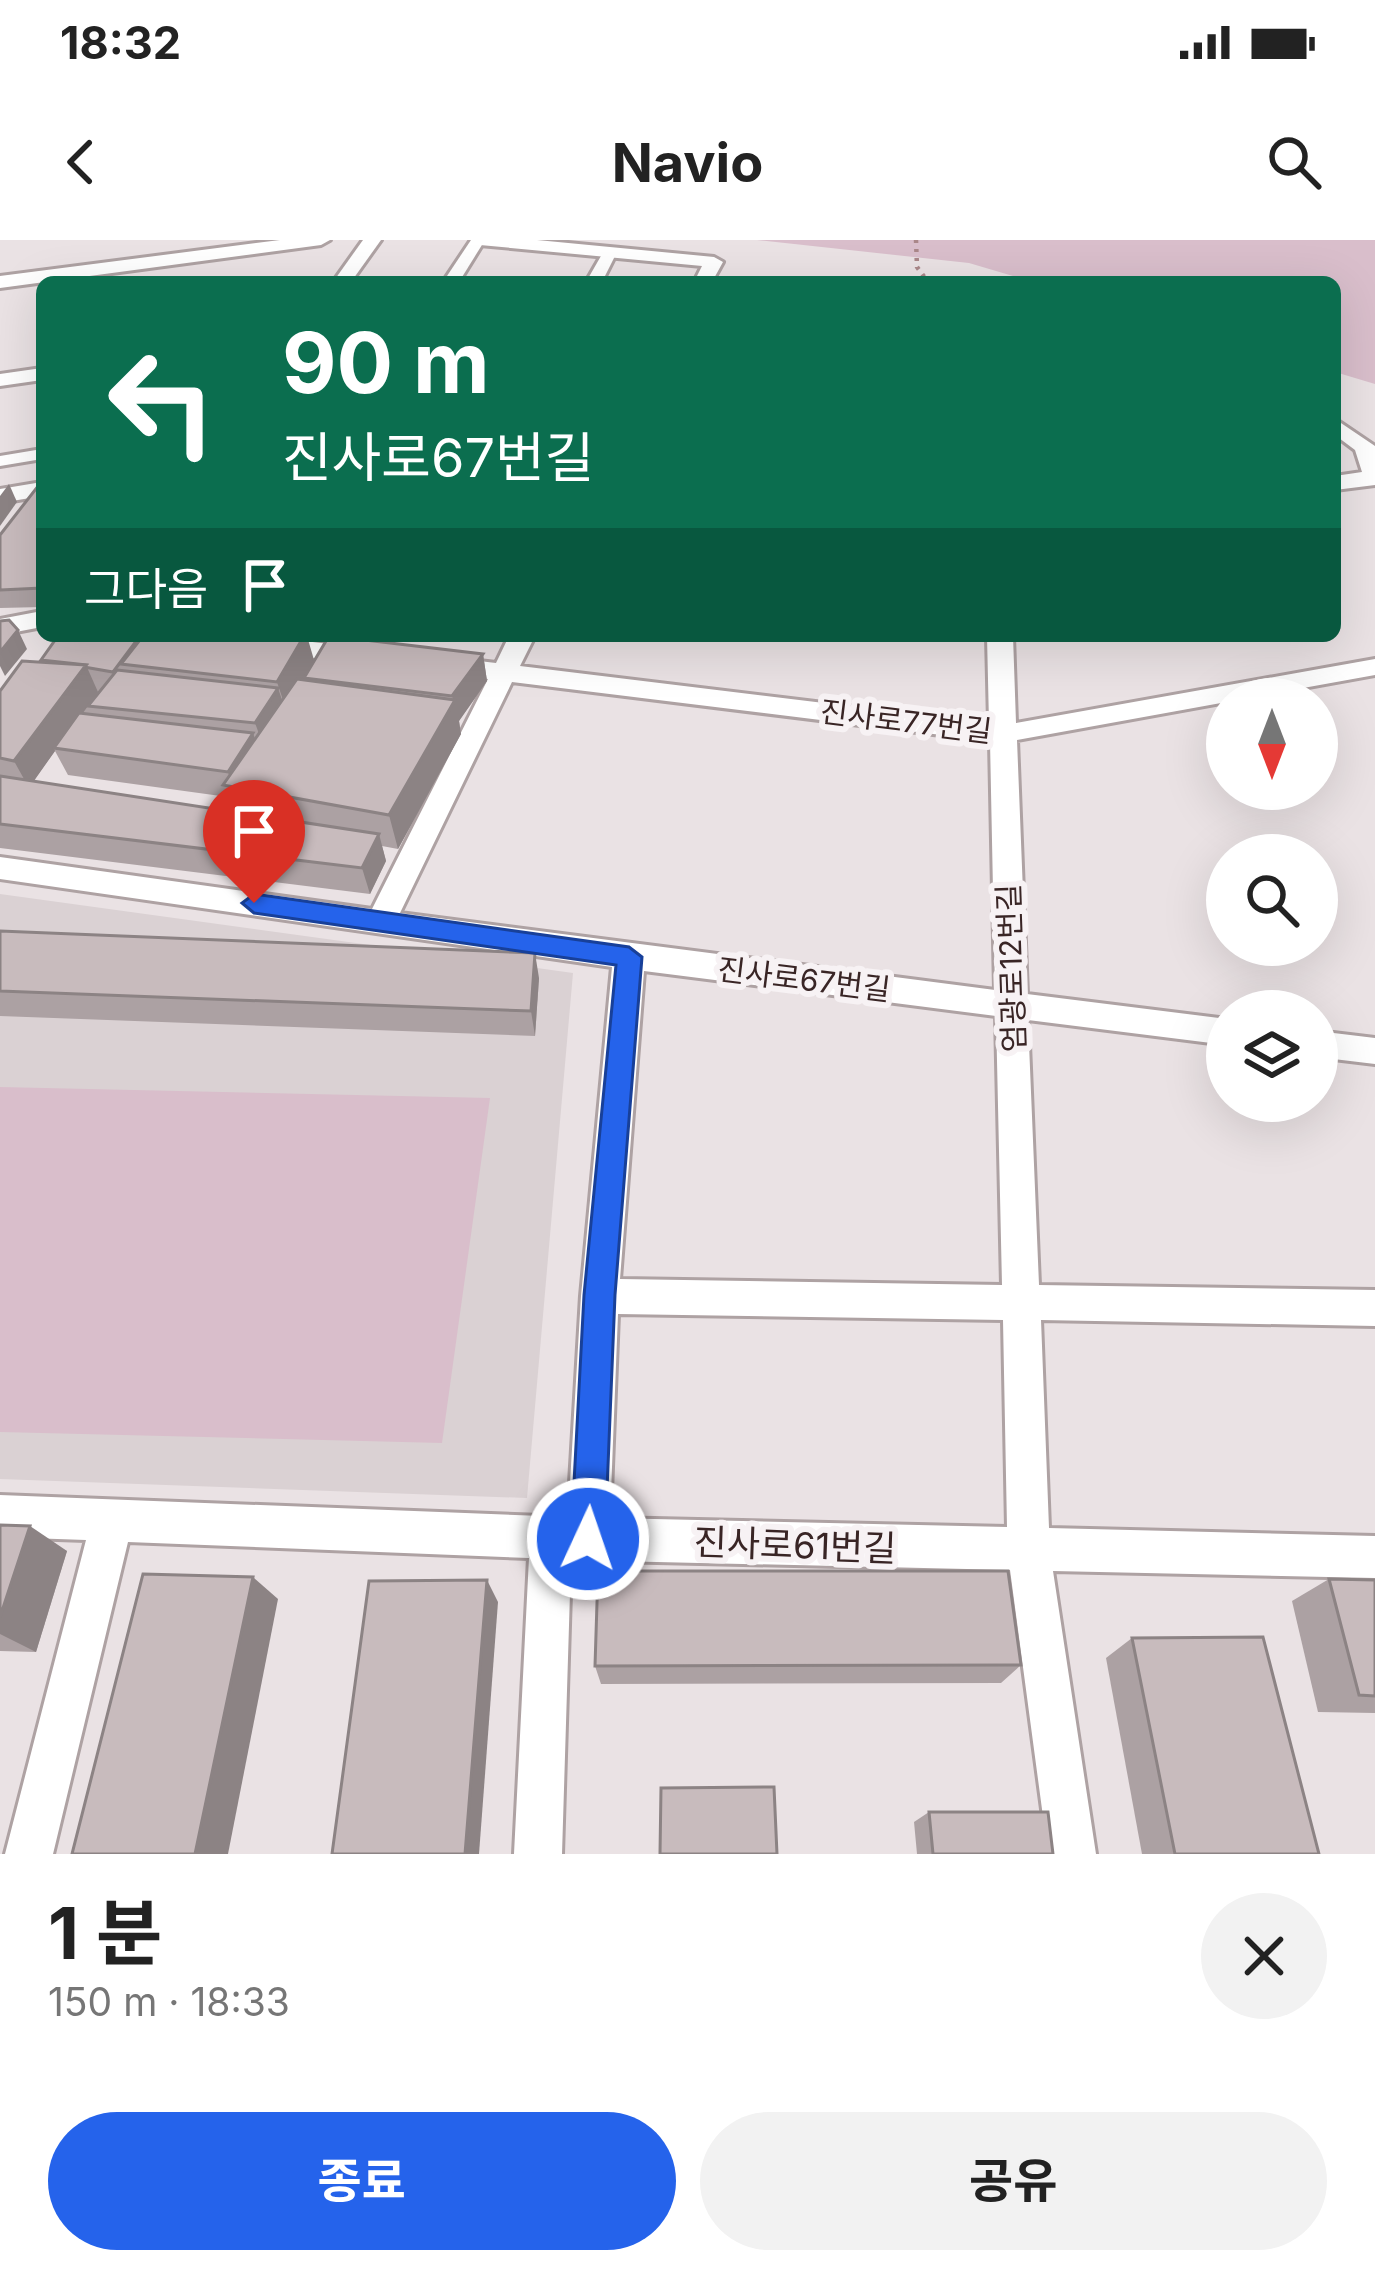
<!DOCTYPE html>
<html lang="ko">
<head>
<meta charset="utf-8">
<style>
  body { margin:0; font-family:Inter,"Noto Sans KR",sans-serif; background:#f2f2f2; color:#222; height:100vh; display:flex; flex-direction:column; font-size:45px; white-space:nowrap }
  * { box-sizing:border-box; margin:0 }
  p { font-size:39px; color:#767676 }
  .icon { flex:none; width:66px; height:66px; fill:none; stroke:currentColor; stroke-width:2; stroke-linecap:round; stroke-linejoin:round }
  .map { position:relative; height:1614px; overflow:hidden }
  .drawer { display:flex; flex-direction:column; background:#fff; flex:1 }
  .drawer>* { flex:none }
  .hud { position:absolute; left:36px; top:36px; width:1305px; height:366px; border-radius:18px; box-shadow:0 12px 48px #0002; background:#0b6e4f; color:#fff; overflow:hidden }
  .needle { width:78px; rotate:180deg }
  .buttons { position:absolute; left:1206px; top:438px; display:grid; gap:24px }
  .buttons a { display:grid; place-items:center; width:132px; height:132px; border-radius:50%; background:#fff; box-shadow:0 12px 48px #0002; font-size:60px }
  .pin { position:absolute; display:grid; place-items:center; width:102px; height:102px; color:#fff; margin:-123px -51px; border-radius:50% 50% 50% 0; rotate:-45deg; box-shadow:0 0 12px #0007 }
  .pin .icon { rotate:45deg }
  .me { position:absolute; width:132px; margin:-66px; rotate:3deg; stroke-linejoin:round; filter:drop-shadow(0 0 9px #0008) }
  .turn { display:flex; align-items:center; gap:42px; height:252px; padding:0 48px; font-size:54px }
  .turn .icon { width:156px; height:156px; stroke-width:2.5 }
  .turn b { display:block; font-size:84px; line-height:102px }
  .then { display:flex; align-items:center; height:114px; padding:0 48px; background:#0003; gap:24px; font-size:45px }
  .round { display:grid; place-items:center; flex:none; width:126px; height:126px; border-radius:63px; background:#f2f2f2 }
  .head { display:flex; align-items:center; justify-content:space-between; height:204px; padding:0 48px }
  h1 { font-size:72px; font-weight:700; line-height:90px }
  .button { display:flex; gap:24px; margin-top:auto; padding:24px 48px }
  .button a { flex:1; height:138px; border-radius:72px; background:#2563eb; color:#fff; font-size:48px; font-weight:700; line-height:138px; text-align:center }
  .button a+a { background:#f2f2f2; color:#222 }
  .status { display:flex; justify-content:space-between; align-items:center; height:84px; padding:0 60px; background:#fff; direction:ltr }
  .status svg { height:33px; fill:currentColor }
  header { display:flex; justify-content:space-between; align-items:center; height:156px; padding:0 48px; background:#fff; font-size:54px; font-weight:700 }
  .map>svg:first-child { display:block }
  .built { fill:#dad1d3 }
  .green { fill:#d9becb }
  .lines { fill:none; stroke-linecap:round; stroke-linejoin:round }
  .service-casing { stroke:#aea2a3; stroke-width:6 }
  .minor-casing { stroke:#aea2a3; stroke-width:6 }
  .path { stroke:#aa8789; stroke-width:4.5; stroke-dasharray:3 6; stroke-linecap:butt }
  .service { fill:#fff; fill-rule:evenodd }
  .minor { fill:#fff; fill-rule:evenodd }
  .wall { fill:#aca1a3; fill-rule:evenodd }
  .shaded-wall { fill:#8c8384 }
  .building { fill:#c8bbbd; stroke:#8c8384; stroke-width:3 }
  .route { fill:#2563eb; stroke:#184099; stroke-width:3 }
  .labels { text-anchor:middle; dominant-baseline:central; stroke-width:12; stroke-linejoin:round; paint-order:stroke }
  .street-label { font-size:30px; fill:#392525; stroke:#f7f2f4 }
  .near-street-label { font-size:36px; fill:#392525; stroke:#f7f2f4 }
</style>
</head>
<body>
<div class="status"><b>18:32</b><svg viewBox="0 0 49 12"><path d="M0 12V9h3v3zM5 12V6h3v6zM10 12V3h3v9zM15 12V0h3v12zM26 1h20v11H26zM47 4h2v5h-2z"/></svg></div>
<header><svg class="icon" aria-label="back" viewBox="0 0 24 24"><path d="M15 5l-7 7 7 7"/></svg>Navio<svg class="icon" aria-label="search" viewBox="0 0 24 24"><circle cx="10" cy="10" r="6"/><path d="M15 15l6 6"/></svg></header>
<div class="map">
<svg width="1375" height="1614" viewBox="0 0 1375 1614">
  <rect width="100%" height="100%" fill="#eae2e4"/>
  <!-- built -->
  <polygon class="built" points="0,654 573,733 527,1258 0,1239"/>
  <!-- green -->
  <g class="green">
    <polygon points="757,0 1375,0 1375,144 1335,132 1335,42 1033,42 969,23"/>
    <polygon points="0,847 490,858 442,1203 0,1192"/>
  </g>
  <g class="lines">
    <defs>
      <g id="service">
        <polygon points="471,0 485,0 459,42 443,42"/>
        <polygon points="605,9 617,12 602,42 586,42"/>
        <polygon points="42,209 42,219 0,226 0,216"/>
      </g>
      <g id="minor">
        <polygon points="280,0 330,0 321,5 0,48 0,36"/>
        <polygon points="363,0 381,0 351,42 333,42"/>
        <polygon points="471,0 537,0 714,17 723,22 712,42 694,42 702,26 480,5"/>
        <polygon points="42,128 42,140 0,146 0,134"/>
        <polygon points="1335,179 1375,206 1375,245 1335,250 1335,236 1362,232 1355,210 1335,195"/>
        <polygon points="42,242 42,256 0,263 0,249"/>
        <polygon points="42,371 42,387 0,395 0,379"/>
        <polygon points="180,396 261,396 364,408 377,416 364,424 193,404"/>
        <path d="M509 396H535L520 426 989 483 987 396H1013L1016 483 1375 419V435L1017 500 1027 754 1227 779V805L1028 780 1039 1045 1375 1050V1086L1041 1080 1049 1288 1375 1296V1338L1053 1331 1096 1614H1048L1010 1330 571 1320 562 1614H514L529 1318 128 1302 53 1614H5L86 1300 0 1297V1255L568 1277 581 1056 612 727 0 639V617L372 669 488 439 445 433 432 425 445 417 496 423ZM512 442 990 501 995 750 400 673ZM644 731 996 776 1002 1045 620 1039ZM618 1074 1003 1080 1007 1287 610 1278Z"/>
        <polygon points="1317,791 1375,798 1375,824 1317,817"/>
      </g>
    </defs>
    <!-- service casing -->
    <use href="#service" class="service-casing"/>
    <!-- minor casing -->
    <use href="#minor" class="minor-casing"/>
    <!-- path -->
    <g class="path">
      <polyline points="916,0 917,27 928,42"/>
      <polyline points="958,42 988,42"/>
    </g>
    <!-- service -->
    <use href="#service" class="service"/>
    <!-- minor -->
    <use href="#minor" class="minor"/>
  </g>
  <!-- wall -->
  <g class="wall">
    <polygon points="42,241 42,367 0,368 0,295"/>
    <path d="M483 414 487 441 459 481 461 494 398 609 382 606 386 621 370 654 0 608V451L42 422 41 420H314L302 440H304V438ZM55 511 68 535 228 557 234 572 33 541Z"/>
    <polygon points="0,691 539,738 535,796 0,776"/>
    <polygon points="0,1285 67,1311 36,1412 0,1411"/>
    <polygon points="1329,1339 1375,1340 1375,1473 1318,1472 1292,1361"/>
    <polygon points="1132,1398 1319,1614 1142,1614 1106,1418"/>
    <polygon points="1021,1425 1001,1443 601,1444 595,1426"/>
    <polygon points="929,1572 1053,1614 917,1614 914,1582"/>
  </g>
  <!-- shaded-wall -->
  <g class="shaded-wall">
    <polygon points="9,244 17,262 0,286 0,256"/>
    <polygon points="18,390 27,409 5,436 0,426 0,412"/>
    <polygon points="304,396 307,396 314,420 286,469 277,442"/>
    <polygon points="483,414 487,441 459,481 461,494 398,609 389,575 454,462 452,456"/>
    <polygon points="86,425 98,452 57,509 54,508 55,511 29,548 14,521"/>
    <polygon points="278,448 287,475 265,510 255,483"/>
    <polygon points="253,493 262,519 233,547 228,532"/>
    <polygon points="379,594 386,621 370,654 362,628"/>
    <polygon points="535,713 539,738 535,796 531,771"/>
    <polygon points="30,1286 67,1311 36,1412 0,1394 0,1377"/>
    <polygon points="253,1337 278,1359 228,1614 195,1614"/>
    <polygon points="487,1340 498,1362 479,1614 465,1614"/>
  </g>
  <!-- building -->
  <g class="building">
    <polygon points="42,241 42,348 0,350 0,295"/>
    <polygon points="9,380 18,390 0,412 0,381"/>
    <polygon points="58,396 140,396 113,432 84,427 86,425 41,420"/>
    <polygon points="143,396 304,396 277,442 121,424"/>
    <polygon points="329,396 331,396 483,414 452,456 304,438"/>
    <polygon points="22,421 86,425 14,521 0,518 0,451"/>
    <polygon points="117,430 278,448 255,483 88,466"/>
    <polygon points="297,439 455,460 389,575 223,545"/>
    <polygon points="79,473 253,493 228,532 54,508"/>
    <polygon points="0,536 379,594 362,628 0,584"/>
    <polygon points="0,691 535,713 531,771 0,751"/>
    <polygon points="0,1285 30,1286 0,1377"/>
    <polygon points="598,1331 1008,1331 1021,1425 595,1426"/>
    <polygon points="143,1334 253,1337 195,1614 72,1614"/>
    <polygon points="1329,1339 1375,1340 1375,1456 1359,1455"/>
    <polygon points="487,1340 465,1614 332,1614 369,1341"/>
    <polygon points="1263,1397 1319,1614 1175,1614 1132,1398"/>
    <polygon points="774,1547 777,1614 660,1614 661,1548"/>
    <polygon points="929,1572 1048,1572 1053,1614 933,1614"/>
  </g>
  <!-- route -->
  <polygon class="route" points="254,654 629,707 642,717 615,1055 605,1299 600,1312 588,1317 576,1312 571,1299 584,1055 616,725 254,673 242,663"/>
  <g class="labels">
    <!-- street labels -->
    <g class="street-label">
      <text transform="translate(906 481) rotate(7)">진사로77번길</text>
      <text transform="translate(1011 728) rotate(-92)">엄광로12번길</text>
      <text transform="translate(804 739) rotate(7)">진사로67번길</text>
    </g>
    <!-- near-street labels -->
    <g class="near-street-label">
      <text transform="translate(795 1305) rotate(2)">진사로61번길</text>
    </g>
  </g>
</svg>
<div class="buttons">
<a><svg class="needle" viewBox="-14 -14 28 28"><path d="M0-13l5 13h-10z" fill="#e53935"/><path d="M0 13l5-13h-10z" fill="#767676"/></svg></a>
<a><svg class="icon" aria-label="search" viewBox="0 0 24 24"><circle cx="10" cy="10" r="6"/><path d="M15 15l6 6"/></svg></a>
<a><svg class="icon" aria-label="layers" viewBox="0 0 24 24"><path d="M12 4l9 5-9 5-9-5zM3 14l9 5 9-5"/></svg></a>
</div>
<div class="pin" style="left:254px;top:663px;background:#d93025"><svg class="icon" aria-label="arrive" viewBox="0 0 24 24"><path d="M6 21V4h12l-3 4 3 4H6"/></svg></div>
<svg class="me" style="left:588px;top:1299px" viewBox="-20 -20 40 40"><circle r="17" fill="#2563eb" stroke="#fff" stroke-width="3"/><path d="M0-11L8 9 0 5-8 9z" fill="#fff"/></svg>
<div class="hud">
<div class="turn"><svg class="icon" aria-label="left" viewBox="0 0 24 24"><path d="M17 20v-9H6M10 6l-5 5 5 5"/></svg><div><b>90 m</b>진사로67번길</div></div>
<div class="then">그다음<svg class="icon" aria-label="arrive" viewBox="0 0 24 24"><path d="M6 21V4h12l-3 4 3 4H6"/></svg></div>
</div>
</div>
<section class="drawer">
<div class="head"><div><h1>1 분</h1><p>150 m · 18:33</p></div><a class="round"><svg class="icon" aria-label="close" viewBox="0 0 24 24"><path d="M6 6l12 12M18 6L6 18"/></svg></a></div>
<div class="button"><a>종료</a><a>공유</a></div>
</section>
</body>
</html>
